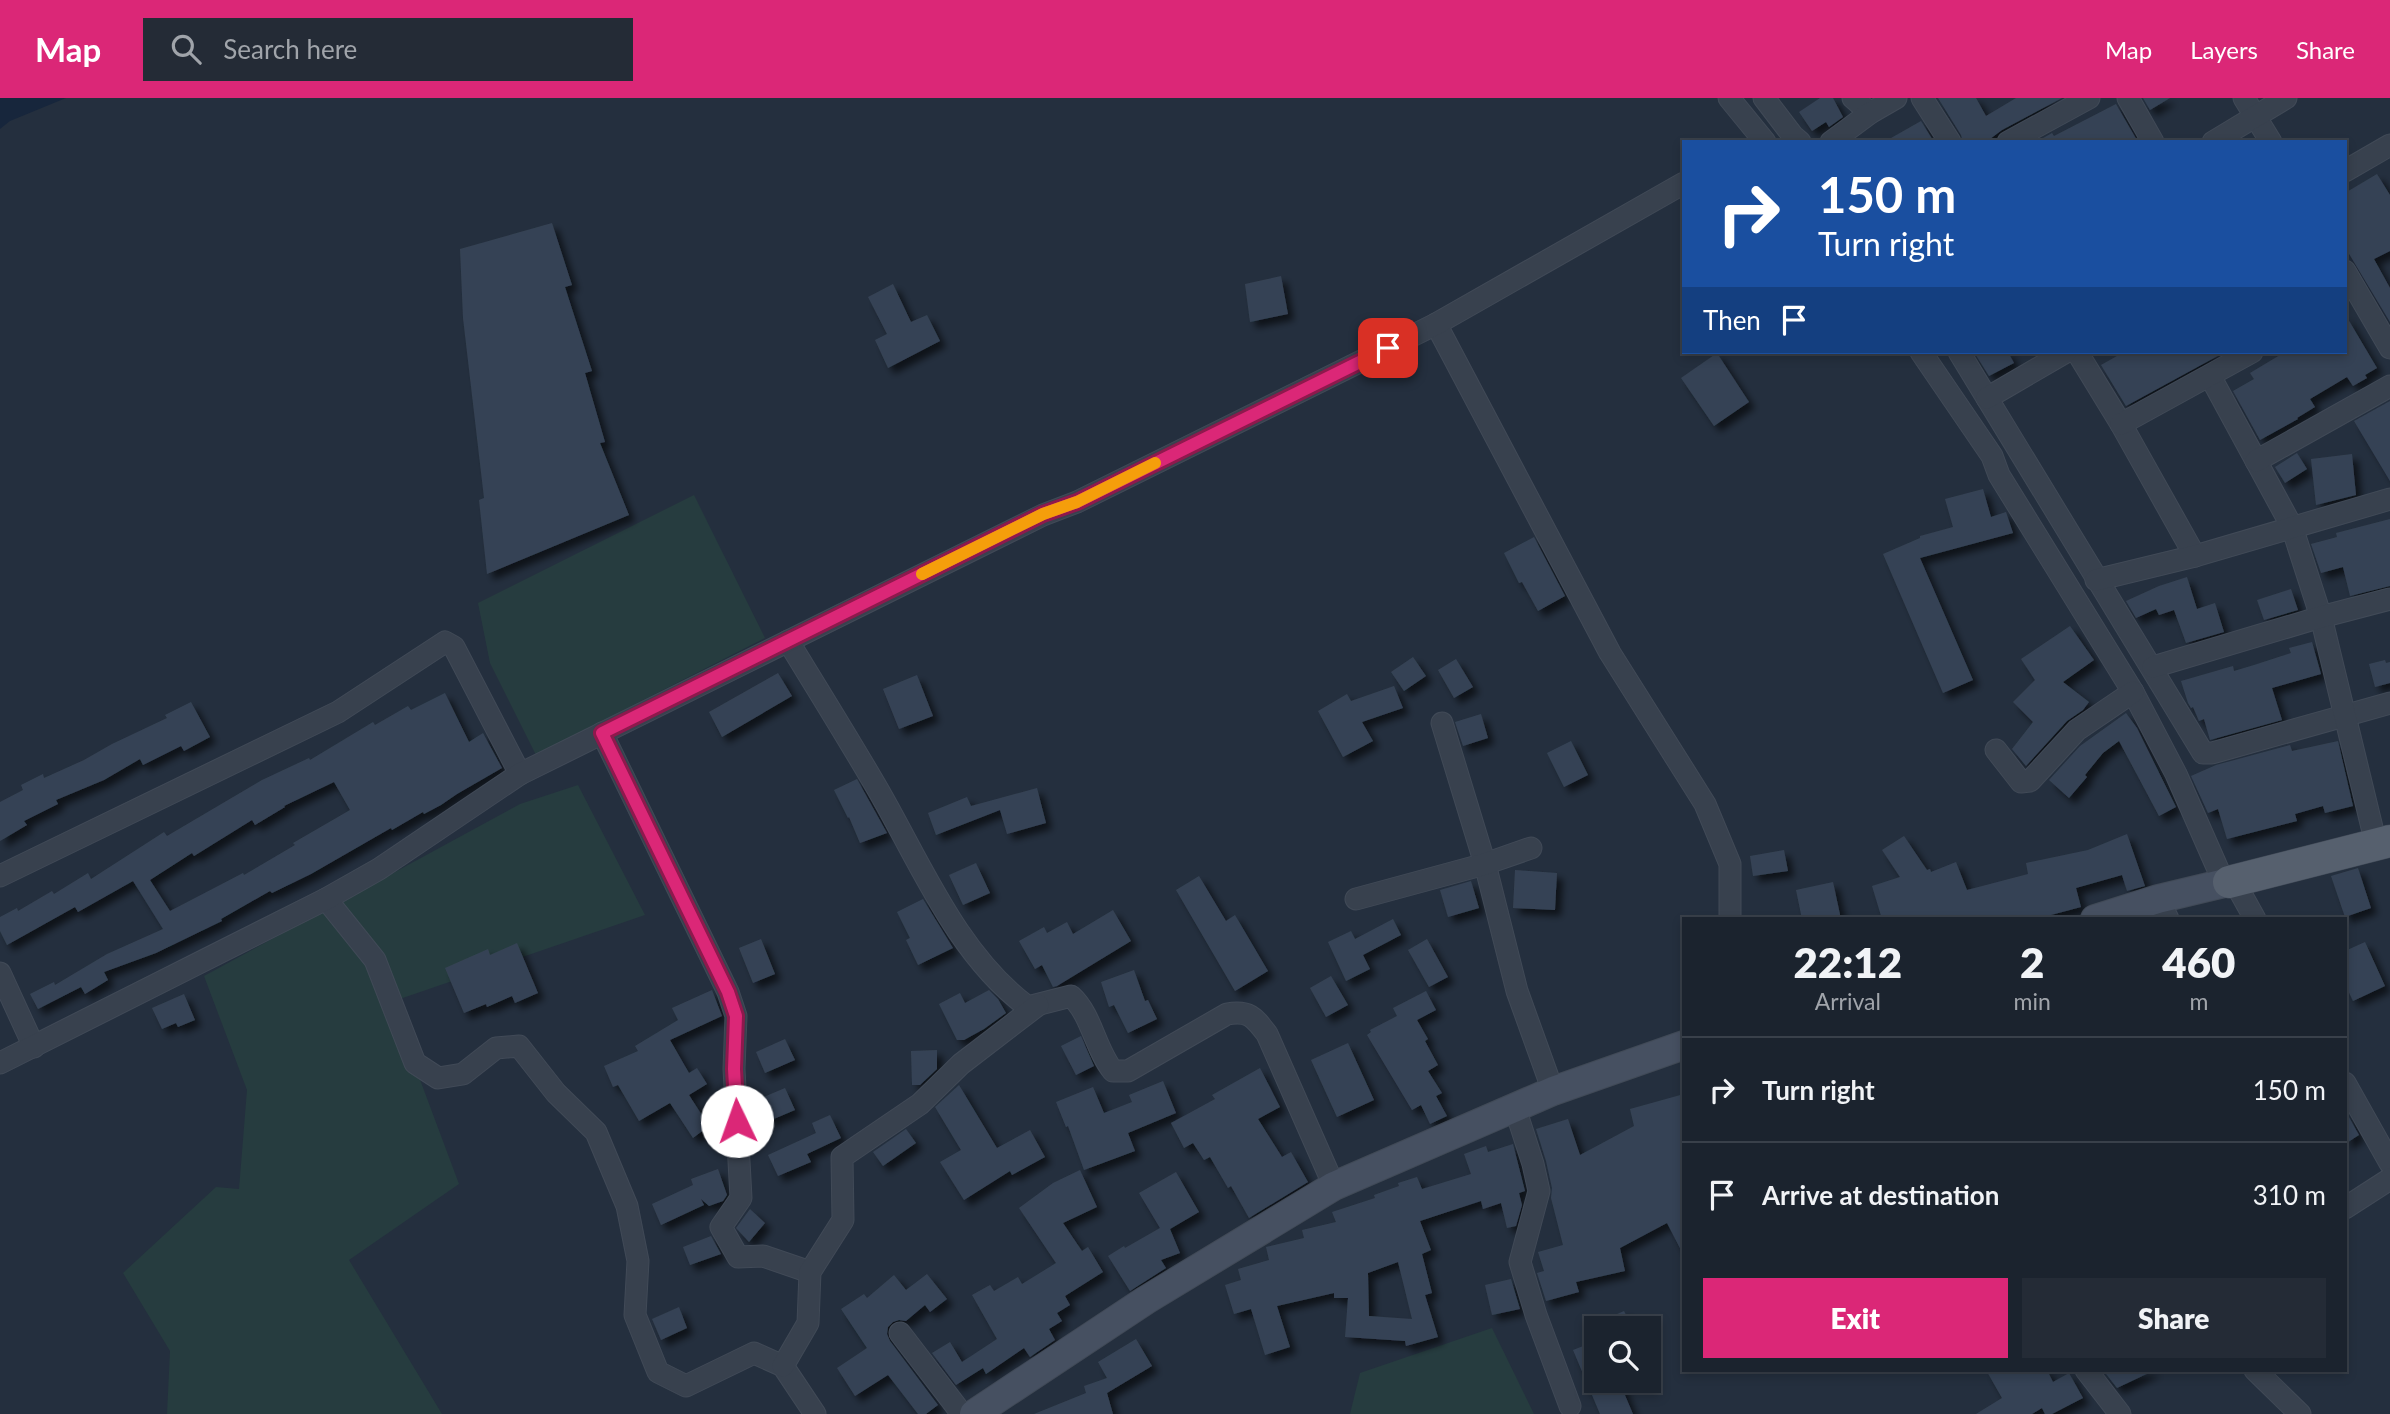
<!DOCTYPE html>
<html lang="en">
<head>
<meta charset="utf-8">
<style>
  body { margin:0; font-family:Lato,sans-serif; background:#242b36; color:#f1f3f6; height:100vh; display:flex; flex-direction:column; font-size:26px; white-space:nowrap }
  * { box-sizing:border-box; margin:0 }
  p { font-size:23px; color:#a0a4aa }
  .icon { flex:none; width:38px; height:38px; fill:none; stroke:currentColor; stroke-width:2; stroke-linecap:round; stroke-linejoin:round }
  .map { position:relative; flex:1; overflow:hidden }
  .drawer { position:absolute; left:1682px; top:819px; width:665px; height:455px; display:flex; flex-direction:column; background:#1b232e; border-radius:0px; box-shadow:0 4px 10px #0003,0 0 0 2px #39404a }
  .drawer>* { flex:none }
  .hud { position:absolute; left:1682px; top:42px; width:665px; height:214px; border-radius:0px; box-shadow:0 4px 10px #0003,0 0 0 2px #39404a; background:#1a4fa0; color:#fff; overflow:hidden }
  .fabs { position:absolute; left:1584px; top:1218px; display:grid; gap:14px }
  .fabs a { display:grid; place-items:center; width:77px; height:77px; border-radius:0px; background:#1b232e; box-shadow:0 4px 10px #0003,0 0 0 2px #39404a; font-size:35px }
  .pin { position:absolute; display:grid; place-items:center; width:60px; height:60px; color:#fff; margin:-30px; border-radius:14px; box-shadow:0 4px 10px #0006 }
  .me { position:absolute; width:77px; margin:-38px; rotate:357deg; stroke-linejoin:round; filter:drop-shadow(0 0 5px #0008) }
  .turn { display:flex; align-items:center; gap:24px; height:147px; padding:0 21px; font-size:32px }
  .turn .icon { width:91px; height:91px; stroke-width:2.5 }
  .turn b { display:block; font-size:49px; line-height:60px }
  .then { display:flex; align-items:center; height:66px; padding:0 21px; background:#0003; gap:14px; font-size:26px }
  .eta { display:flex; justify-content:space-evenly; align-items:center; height:119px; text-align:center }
  .eta b { font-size:42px; font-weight:800; line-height:49px }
  .primary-button { display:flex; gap:14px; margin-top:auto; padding:14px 21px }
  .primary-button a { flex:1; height:80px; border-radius:0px; background:#db2777; color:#fff; font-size:28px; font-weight:800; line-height:80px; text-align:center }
  .primary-button a+a { background:#242b36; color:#f1f3f6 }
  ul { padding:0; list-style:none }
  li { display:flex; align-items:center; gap:21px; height:105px; padding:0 21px; border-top:2px solid #39404a }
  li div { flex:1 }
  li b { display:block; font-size:26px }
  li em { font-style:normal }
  header { display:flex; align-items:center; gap:42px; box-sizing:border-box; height:98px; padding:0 35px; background:#db2777; color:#fff }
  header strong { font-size:33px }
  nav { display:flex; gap:38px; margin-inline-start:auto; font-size:24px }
  .search { width:490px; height:63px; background:#242b36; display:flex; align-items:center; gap:18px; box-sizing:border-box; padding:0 24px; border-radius:0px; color:#a0a4aa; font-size:26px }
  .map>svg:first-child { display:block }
  .green { fill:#263c3f }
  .water { fill:#17263c }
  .building { fill:#364354; fill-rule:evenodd; filter:url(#shadow) }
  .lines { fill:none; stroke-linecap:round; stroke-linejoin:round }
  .minor-casing { stroke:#414a57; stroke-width:23 }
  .secondary-casing { stroke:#414a57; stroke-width:30 }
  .primary-casing { stroke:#414a57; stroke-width:33 }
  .minor { stroke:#38414e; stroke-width:21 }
  .secondary { stroke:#465061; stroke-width:28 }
  .primary { stroke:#56606e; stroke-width:32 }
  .route-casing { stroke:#8e194d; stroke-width:18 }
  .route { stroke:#db2777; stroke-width:12 }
  .slow { stroke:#f59e0b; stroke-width:12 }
</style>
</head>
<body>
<header>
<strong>Map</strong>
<div class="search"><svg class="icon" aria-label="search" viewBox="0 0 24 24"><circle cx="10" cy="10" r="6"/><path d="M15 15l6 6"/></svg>Search here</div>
<nav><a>Map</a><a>Layers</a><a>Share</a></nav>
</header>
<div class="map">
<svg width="2390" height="1316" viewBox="0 0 2390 1316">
  <defs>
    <filter id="shadow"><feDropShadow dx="6" dy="6" stdDeviation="3.5" flood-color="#0009"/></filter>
  </defs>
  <rect width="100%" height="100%" fill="#242f3e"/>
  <!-- green -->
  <g class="green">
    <polygon points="694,397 765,540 536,657 490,565 478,505"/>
    <polygon points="578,687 645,817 391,904 459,1086 349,1162 442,1316 167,1316 170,1253 123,1175 216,1089 239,1091 247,992 204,878 520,706"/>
    <polygon points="1492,1230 1534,1316 1350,1316 1360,1275"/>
  </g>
  <!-- water -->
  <polygon class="water" points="0,0 66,0 10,23 0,31"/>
  <!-- building -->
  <g class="building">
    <polygon points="1820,0 1833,0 1843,19 1829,29 1826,24 1812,33 1799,14"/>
    <polygon points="1938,0 1976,0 1986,18 2016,0 2062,0 2002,32 1986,44 1963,44 1961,37"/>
    <polygon points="2143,0 2170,0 2150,12"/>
    <polygon points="2116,6 2138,44 2036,44 2052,35 2054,38"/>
    <polygon points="1921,23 1934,44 1884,44"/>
    <polygon points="2377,76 2390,97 2390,153 2374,161 2390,190 2390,224 2345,149 2345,95"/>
    <polygon points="552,125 572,187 565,189 592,273 585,275 605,344 600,345 629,417 487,476 479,402 484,400 463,220 460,151"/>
    <polygon points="1281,178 1288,216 1250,224 1245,186"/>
    <polygon points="893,186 911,224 927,217 940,243 888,270 875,242 887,236 868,199"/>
    <polygon points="2345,216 2377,270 2365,277 2367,280 2353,288 2347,279 2310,301 2315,309 2297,320 2298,321 2260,342 2233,293 2254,281 2250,275 2285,254 2345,254"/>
    <polygon points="1974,254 2008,254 2014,265 1989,278"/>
    <polygon points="2124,254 2225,254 2126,308 2101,267"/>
    <polygon points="1717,255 1749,304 1714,328 1681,280"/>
    <polygon points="2390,303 2390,383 2354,323"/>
    <polygon points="2297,355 2307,371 2285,385 2275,369"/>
    <polygon points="2352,356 2356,397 2316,407 2311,361"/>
    <polygon points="1983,391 1991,419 2006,414 2013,435 1920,460 1973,582 1943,595 1883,456 1920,440 1920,438 1953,429 1945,401"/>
    <polygon points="2390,421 2390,488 2350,498 2343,469 2321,475 2311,446 2337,439 2336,435"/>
    <polygon points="1534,439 1565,498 1538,513 1522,484 1519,485 1504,455"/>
    <polygon points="2187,479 2197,511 2215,505 2224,534 2186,545 2174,512 2159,517 2156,511 2136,520 2126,503 2159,488"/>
    <polygon points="2291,491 2298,512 2264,522 2257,502"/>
    <polygon points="2070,528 2094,562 2063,584 2089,604 2083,612 2067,623 2026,668 2012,651 2033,624 2013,604 2035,582 2021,561"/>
    <polygon points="2312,544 2321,576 2272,590 2282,622 2210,642 2204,621 2199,623 2193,609 2191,610 2188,605 2181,583 2233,568 2234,573 2254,567 2291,555 2289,550"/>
    <polygon points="1413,559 1426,578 1404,593 1391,574"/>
    <polygon points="1456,561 1473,589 1454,600 1438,572"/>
    <polygon points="2385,562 2386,565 2390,564 2390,585 2375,589 2369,566"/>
    <polygon points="778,575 792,598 722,639 709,614"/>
    <polygon points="917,577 933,618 899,631 883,591"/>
    <polygon points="1394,588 1403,610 1362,624 1373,643 1343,659 1318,613 1347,596 1351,603"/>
    <path d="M445 595 469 644 483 635 502 670 457 696 441 707 424 716 423 714 392 732 391 730 311 776 272 795 270 793 221 821 222 823 156 855 104 874 108 882 85 896 81 889 38 911 30 896 54 884 55 887 107 856 163 831 133 783 78 814 75 809 7 847 0 833V819L17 810 18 813 52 793 54 796 88 775 91 781 164 734 167 738 262 682 309 660 310 662 373 624 375 627 408 608 411 612ZM334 684 350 712 293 745 295 747 244 777 243 775 170 813 150 782 192 755 194 758 252 722 255 727 285 709 284 708Z"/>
    <polygon points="191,604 210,639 184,653 181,648 143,667 140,661 104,682 56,702 58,706 24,723 27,727 0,743 0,704 23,692 21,687 43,676 44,680 84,662 112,646 167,620 165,617"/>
    <polygon points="2126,615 2137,630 2176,709 2159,718 2119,643 2103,655 2085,677 2087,679 2069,700 2049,682 2080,648"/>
    <polygon points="1481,616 1488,640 1463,648 1455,624"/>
    <polygon points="1571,643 1588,677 1564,689 1547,655"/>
    <polygon points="2338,643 2353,708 2325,715 2323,708 2295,716 2297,723 2227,741 2218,711 2208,715 2191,678 2216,667 2290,647 2292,653"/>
    <polygon points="857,681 887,735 860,745 849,719 848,720 834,692"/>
    <polygon points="1037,690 1046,725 1007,736 1000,712 936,737 928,715 967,699 971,708"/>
    <polygon points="2127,736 2145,788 2127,793 2122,777 2076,790 2081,809 2036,821 1882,821 1872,788 1900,779 1882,752 1904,738 1927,772 1930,771 1931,774 1956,764 1967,792 2028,776 2026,765 2088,752"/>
    <polygon points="1784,752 1788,773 1753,778 1750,758"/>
    <polygon points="976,765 990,795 963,807 949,777"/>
    <polygon points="2358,770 2371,810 2345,819 2331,778"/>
    <polygon points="1515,772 1557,775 1555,812 1513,810"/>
    <polygon points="1199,778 1226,823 1235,817 1268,873 1235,893 1176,792"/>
    <polygon points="1471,783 1479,810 1448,819 1440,792"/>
    <polygon points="1833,784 1841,821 1802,821 1796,792"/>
    <polygon points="923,801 953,850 918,867 906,842 910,840 897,814"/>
    <polygon points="1113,812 1131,843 1057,888 1053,889 1042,867 1035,871 1019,843 1044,829 1047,835 1067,824 1073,836"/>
    <polygon points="1393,821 1401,837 1363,857 1370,871 1346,883 1328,844 1351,833 1355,841"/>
    <polygon points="761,841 775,876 753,885 739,850"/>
    <polygon points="1427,841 1448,879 1429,889 1408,852"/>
    <polygon points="2365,844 2385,888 2353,903 2345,886 2345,853"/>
    <polygon points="517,845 538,895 515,905 512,898 487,909 486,906 464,915 445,870 488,851 490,857"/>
    <polygon points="1134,872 1145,903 1148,902 1157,921 1128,935 1114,907 1109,909 1101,884"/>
    <polygon points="1331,878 1348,907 1326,919 1310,890"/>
    <polygon points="712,892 722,918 670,942 689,975 697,970 707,986 689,997 709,1028 693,1040 670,1005 639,1023 618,987 613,989 604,968 638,953 635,948 678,922 672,910"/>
    <polygon points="989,892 998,901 1006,915 984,931 964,942 957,942 939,906 960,895 965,905"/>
    <polygon points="1426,893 1436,912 1417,922 1428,941 1425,943 1438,967 1428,973 1442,995 1436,998 1447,1018 1430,1026 1421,1007 1412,1012 1367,937 1371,934 1370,932 1397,918 1393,910"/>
    <polygon points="184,896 195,922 178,929 176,925 162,931 152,910"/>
    <polygon points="1081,938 1094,968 1076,977 1061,948"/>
    <polygon points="785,941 795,962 765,975 756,954"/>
    <polygon points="1348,945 1374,1002 1337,1019 1311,962"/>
    <polygon points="937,952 937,971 920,987 912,987 911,953"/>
    <polygon points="1260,970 1280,1009 1258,1021 1282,1059 1291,1054 1308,1084 1249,1120 1231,1088 1228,1090 1210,1059 1204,1062 1193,1045 1184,1050 1171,1025 1215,1001 1212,997"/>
    <polygon points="1163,983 1176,1015 1128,1035 1135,1053 1084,1072 1068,1028 1066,1029 1056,1004 1093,989 1104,1015 1132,1004 1129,997"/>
    <polygon points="959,987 997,1050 1030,1032 1045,1059 1012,1077 1010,1073 964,1102 940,1064 961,1052 935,1009"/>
    <polygon points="785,990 795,1012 769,1023 759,1001"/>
    <polygon points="1684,996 1684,1158 1667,1125 1620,1150 1625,1173 1576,1184 1579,1194 1546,1203 1537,1175 1544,1173 1538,1154 1563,1147 1551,1100 1552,1090 1546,1063 1536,1031 1568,1021 1580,1057 1634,1028 1630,1011"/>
    <polygon points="2345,1012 2359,1037 2345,1046"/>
    <polygon points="830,1017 841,1040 807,1056 811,1064 778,1078 768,1057 816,1035 812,1025"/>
    <polygon points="906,1031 916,1045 883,1068 873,1054"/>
    <path d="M1513 1046 1525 1093 1519 1095 1522 1107 1516 1128 1507 1130 1501 1105 1483 1111 1481 1103 1420 1123 1431 1152 1422 1156 1432 1195 1425 1197 1438 1239 1406 1248 1405 1243 1345 1239 1348 1200H1334V1195L1277 1208 1290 1249 1265 1257 1251 1211 1234 1216 1225 1187 1241 1182 1238 1171 1269 1162 1266 1149 1304 1140 1302 1132 1336 1124 1332 1114 1375 1100 1374 1097 1399 1088 1398 1085 1417 1079 1422 1091 1471 1076 1464 1056 1486 1048 1488 1054ZM1398 1164 1412 1221 1369 1218 1368 1175Z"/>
    <polygon points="718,1071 727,1097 723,1103 709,1108 701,1101 704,1107 661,1127 652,1106 693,1087 691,1081"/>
    <polygon points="1080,1072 1097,1109 1063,1125 1082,1153 1088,1149 1103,1174 1065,1198 1070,1207 1057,1215 1062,1223 1049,1231 1055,1242 1030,1259 1024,1250 986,1276 983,1270 956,1287 932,1255 950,1244 962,1264 997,1241 972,1197 990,1187 994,1193 1018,1179 1022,1186 1056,1165 1019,1110 1053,1085"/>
    <polygon points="1176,1074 1199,1114 1170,1131 1180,1155 1161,1162 1166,1170 1130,1193 1108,1158 1124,1148 1125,1150 1160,1130 1139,1095"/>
    <polygon points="750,1111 765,1125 749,1144 736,1130"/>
    <polygon points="711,1138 721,1156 690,1167 683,1149"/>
    <polygon points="927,1176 947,1201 930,1214 925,1207 906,1223 899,1222 893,1224 888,1229 887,1236 890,1243 938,1307 926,1316 918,1316 888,1277 855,1298 837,1270 867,1250 841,1211 864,1196 867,1200 894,1177 906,1192"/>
    <polygon points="1511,1181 1520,1211 1492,1217 1485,1187"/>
    <polygon points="679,1209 687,1230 661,1242 652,1221"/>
    <polygon points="1624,1213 1632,1230 1586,1230"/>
    <polygon points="1136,1241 1152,1268 1107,1295 1113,1316 1034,1316 1086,1295 1084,1288 1107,1280 1098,1264"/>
    <polygon points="1596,1243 1596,1283 1619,1283 1633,1316 1600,1316 1573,1252"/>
    <polygon points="1986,1272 2047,1272 2053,1284 2069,1275 2083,1300 2052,1316 2045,1316 2042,1310 2032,1316 1976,1316 2002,1300"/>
    <polygon points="2103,1272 2155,1272 2117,1290"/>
  </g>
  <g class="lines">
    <defs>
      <g id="minor">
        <polyline points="1729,0 1765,44"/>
        <polyline points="1764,0 1793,38 1800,44"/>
        <polyline points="1853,0 1870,15"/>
        <polyline points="1922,0 1950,44"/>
        <polyline points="2128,0 2153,44"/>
        <polyline points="2244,0 2271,44"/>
        <polyline points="1831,44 1870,15 1896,0"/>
        <polyline points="2008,44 2089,0"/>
        <polyline points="2213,44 2286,0"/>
        <polyline points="2345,73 2390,47"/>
        <polyline points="2345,173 2390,250"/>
        <polyline points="1436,226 1610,555 1705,706 1730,766 1730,821"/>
        <polyline points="1921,254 1992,358 1999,377 2133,594 2176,676 2224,785"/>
        <polyline points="1959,254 2203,655 2212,655 2390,605"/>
        <polyline points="2077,254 2121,326 2195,458"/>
        <polyline points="2210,278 2292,429 2321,519 2376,746"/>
        <polyline points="1987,300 2066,254"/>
        <polyline points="2121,326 2252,254"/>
        <polyline points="2256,363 2390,288"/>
        <polyline points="2096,482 2195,458 2390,401"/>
        <path d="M788 543C818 592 848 640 877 690 920 764 957 857 1028 909L1071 898C1092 917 1095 951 1113 973H1128L1227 916C1249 912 1254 919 1267 936L1334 1088"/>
        <polyline points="2153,569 2321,519 2390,501"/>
        <polyline points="1442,625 1485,766 1517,893 1553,993"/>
        <polyline points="602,635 728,894 736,918 734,971 741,1100 721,1129 738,1159 763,1158 810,1174"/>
        <polyline points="1996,652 2021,684 2030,683 2077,632 2133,594"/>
        <polyline points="0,778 338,614 445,544 454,549 520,676"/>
        <polyline points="2234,783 2255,821"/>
        <polyline points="326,801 375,862 415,965 438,980 463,976 496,950 519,948 556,995 596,1034 627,1108 638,1163 635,1217 658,1274 686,1288 754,1255 783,1268 815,1316"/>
        <polyline points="1356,801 1485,766 1531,750"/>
        <polyline points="2158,801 2168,821"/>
        <polyline points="0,875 34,949"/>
        <polyline points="0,965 326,801 379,771 520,676 1043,417 1077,404 1436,226 1684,85"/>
        <polyline points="2345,985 2390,1065"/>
        <polyline points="1515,1010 1533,1066 1539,1093 1520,1164 1536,1217 1570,1308"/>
        <polyline points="2345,1110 2390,1081"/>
        <polyline points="900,1235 962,1316"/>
        <polyline points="783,1268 808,1225 810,1174 843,1122 842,1059 920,1006 961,966 1038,907"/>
        <polyline points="2086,1272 2120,1316"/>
        <polyline points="2255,1272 2300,1316"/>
      </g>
      <g id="secondary">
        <polyline points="2095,821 2158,801 2229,784"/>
        <polyline points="974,1316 1146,1202 1334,1088 1553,993 1684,947"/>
      </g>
      <polyline id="primary" points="2229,784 2390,743"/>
    </defs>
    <!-- minor casing -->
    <use href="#minor" class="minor-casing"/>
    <!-- secondary casing -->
    <use href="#secondary" class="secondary-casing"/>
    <!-- primary casing -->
    <use href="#primary" class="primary-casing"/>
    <!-- minor -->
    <use href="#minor" class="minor"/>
    <!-- secondary -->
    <use href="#secondary" class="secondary"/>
    <!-- primary -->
    <use href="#primary" class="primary"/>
  </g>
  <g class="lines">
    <defs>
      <polyline id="route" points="737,1023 734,971 736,918 728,894 602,635 1043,416 1077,404 1388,250"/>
    </defs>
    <!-- route casing -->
    <use href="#route" class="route-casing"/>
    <!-- route -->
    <use href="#route" class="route"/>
    <!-- slow -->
    <polyline class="slow" points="922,476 1043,416 1077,404 1155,365"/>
  </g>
</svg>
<div class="fabs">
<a><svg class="icon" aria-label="search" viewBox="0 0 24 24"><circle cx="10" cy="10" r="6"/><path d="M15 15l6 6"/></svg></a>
</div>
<div class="pin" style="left:1388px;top:250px;background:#d93025"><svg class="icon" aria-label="arrive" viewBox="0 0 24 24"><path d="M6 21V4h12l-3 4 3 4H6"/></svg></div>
<svg class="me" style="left:737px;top:1023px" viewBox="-20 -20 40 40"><circle r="19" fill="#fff"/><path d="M0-13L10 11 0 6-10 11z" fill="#db2777"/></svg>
<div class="hud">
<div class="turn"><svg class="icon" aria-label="right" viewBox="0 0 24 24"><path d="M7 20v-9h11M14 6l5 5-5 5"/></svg><div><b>150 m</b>Turn right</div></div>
<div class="then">Then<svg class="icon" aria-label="arrive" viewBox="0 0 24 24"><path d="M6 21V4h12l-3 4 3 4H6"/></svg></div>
</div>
<section class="drawer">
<div class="eta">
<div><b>22:12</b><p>Arrival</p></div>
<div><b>2</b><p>min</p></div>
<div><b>460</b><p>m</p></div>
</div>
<ul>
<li><svg class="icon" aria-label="right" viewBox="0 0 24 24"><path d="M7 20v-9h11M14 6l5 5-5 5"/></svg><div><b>Turn right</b></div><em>150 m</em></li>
<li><svg class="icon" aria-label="arrive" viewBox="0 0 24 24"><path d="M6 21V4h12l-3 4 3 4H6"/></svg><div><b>Arrive at destination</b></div><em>310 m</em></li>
</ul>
<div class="primary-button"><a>Exit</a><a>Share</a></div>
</section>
</div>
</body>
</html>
